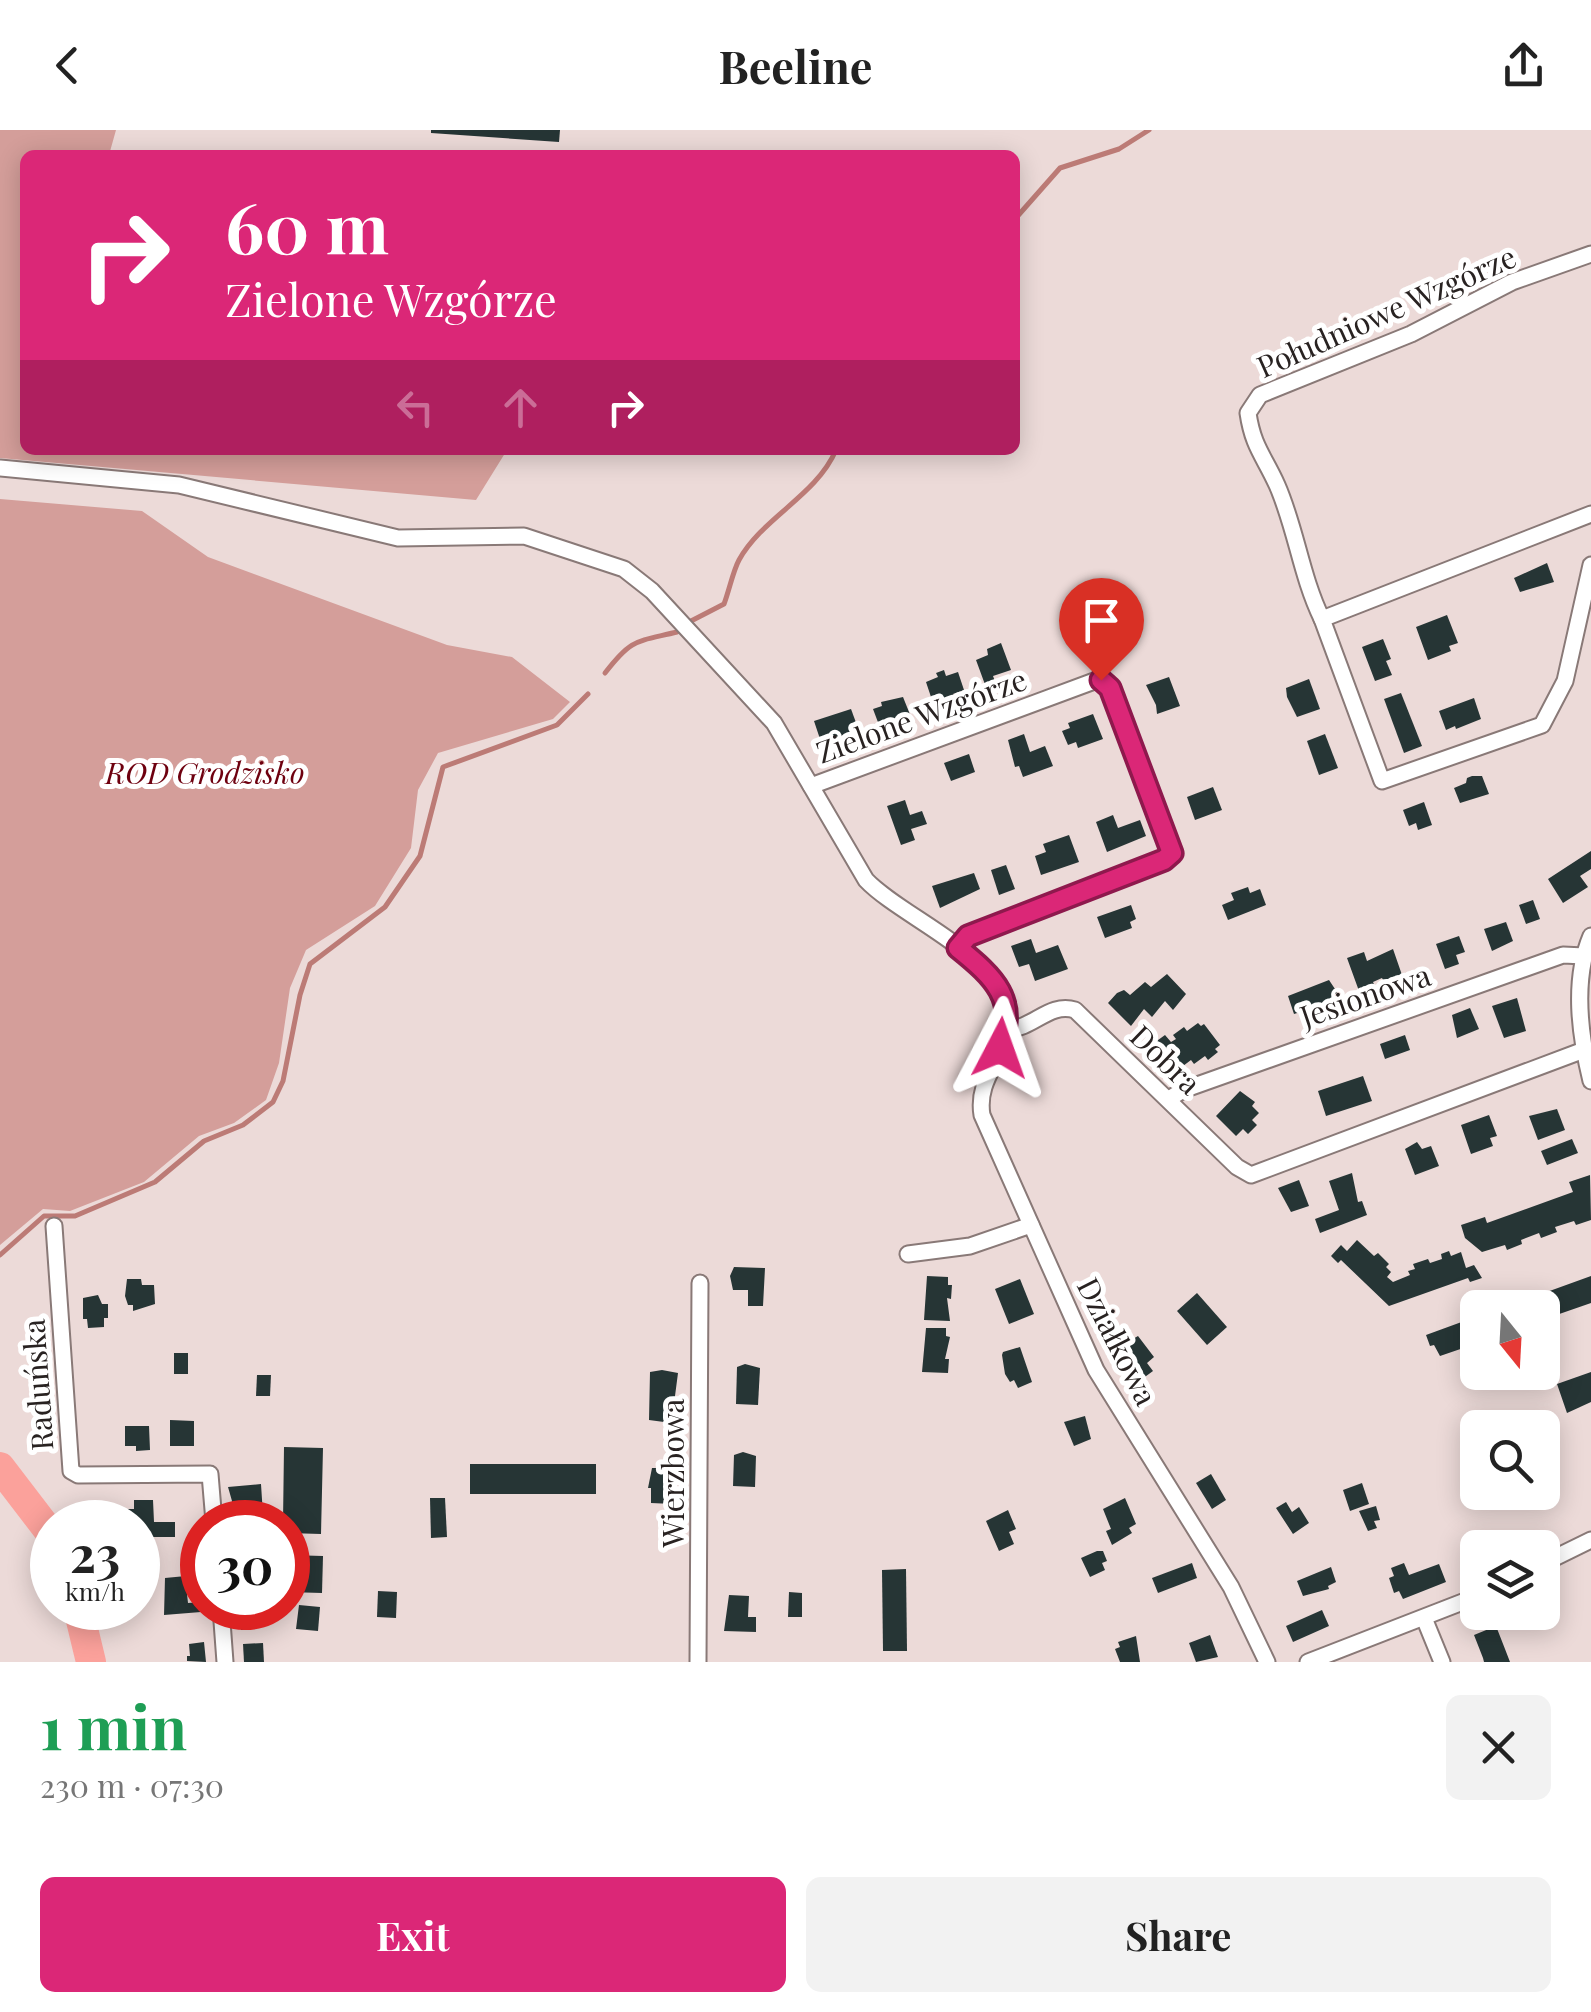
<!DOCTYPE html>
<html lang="en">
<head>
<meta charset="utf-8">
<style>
  body { margin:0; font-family:"Playfair Display",serif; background:#f2f2f2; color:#222; height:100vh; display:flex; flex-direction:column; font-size:38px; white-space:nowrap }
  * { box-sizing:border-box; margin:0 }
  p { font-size:32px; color:#767676 }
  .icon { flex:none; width:55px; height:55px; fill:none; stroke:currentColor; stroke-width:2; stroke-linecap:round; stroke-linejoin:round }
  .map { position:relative; height:1532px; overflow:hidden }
  .drawer { display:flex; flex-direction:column; background:#fff; flex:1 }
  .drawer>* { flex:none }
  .guide { position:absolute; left:20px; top:20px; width:1000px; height:305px; border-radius:15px; box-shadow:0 5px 25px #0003; background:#db2777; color:#fff; overflow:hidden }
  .needle { width:65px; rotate:162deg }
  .controls { position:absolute; left:1460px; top:1160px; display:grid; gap:20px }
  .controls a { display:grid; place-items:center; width:100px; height:100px; border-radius:15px; background:#fff; box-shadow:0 5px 25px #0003; font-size:50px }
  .speed { position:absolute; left:30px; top:1370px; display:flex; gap:20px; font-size:50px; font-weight:700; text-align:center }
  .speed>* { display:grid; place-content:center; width:130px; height:130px; border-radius:50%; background:#fff; box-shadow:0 5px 25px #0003; line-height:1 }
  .speed small { font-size:25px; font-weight:400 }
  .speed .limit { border:15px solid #d22; background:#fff; color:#111 }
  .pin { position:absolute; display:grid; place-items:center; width:85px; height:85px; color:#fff; margin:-102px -42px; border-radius:50% 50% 50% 0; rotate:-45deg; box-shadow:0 0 10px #0007 }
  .pin .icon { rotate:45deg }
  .me { position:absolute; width:110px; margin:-55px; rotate:4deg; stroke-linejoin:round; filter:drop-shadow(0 0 8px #0008) }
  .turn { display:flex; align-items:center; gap:35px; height:210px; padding:0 40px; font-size:45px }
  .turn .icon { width:130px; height:130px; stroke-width:2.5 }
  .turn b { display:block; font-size:70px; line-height:85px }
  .lanes { display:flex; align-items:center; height:95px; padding:0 40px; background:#0003; justify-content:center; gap:50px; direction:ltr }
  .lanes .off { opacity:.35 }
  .round { display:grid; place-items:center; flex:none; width:105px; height:105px; border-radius:15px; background:#f2f2f2 }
  .summary { display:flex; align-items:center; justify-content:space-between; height:170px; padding:0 40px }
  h1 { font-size:60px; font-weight:700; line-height:75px; color:#1e9e55 }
  .button { display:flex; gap:20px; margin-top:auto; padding:20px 40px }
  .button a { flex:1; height:115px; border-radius:15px; background:#db2777; color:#fff; font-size:40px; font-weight:700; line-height:115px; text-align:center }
  .button a+a { background:#f2f2f2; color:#222 }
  header { display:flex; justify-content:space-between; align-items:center; height:130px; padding:0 40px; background:#fff; font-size:45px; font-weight:700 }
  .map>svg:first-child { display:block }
  .garden { fill:#d49e9a }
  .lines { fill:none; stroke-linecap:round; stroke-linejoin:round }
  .stream { stroke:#bc7b76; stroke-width:5 }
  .river { stroke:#fba19b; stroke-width:30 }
  .building { fill:#263535 }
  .street-casing { stroke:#897977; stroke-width:19 }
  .street { stroke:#fff; stroke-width:15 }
  .route-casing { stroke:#8e194d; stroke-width:25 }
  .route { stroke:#db2777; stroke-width:18 }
  .labels { text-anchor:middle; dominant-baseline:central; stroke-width:10; stroke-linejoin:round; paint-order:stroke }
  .street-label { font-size:30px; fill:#282221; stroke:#fff }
  .park-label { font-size:30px; font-style:italic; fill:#6e000f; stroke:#fff }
</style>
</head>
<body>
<header><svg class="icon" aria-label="back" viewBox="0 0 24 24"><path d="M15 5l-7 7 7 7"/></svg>Beeline<svg class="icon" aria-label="share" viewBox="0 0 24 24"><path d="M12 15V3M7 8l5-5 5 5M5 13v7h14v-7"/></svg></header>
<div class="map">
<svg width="1591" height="1532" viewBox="0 0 1591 1532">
  <rect width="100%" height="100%" fill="#ecdad8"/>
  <!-- garden -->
  <g class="garden">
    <polygon points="0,0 116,0 109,25 25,25 25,320 507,320 476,370 0,328"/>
    <polygon points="0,369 142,381 208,427 447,515 512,527 570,572 553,589 438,623 418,660 411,718 375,776 306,820 290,858 279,933 266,970 234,993 199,1006 144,1052 70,1081 43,1079 0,1115"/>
  </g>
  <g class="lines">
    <!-- stream -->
    <g class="stream">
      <polyline points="1015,89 1060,38 1119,19 1149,0"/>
      <path d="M691 491 724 474C729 461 733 441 739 430 763 387 816 366 836 320"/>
      <path d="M605 543C632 508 636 512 677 502"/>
      <polyline points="0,1125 44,1086 75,1086 155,1052 204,1011 243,995 273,972 283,951 300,865 310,834 385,777 420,726 443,637 557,595 588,564"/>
    </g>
    <!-- river -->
    <g class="river">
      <polyline points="0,1337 52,1405"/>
      <polyline points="78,1478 91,1532"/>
    </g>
  </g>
  <!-- building -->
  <g class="building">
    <polygon points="431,0 560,0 559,12 431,3"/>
    <polygon points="1547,433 1554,452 1520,462 1514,448"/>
    <polygon points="1447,485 1458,513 1449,516 1451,521 1428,530 1416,497"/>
    <polygon points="1383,509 1391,529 1386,531 1392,545 1375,551 1362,517"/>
    <polygon points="1001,513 1011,540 993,546 997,557 987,560 976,530 988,525 987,519"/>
    <polygon points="944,540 946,546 958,542 964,560 953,564 955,569 933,573 926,552 938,547 936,543"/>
    <polygon points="1169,547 1180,576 1157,584 1156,575 1146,555"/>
    <polygon points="1309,549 1320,579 1297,587 1287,567 1286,558"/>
    <polygon points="1401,563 1422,616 1404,623 1384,569"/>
    <polygon points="903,567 911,587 890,595 889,591 879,595 873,579 882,576 881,572"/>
    <polygon points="1474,568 1481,589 1456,599 1455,596 1446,600 1439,581"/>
    <polygon points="851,579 858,598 822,615 814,591"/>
    <polygon points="1093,584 1103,609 1078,618 1076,612 1068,615 1062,601 1070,598 1068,593"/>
    <polygon points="1024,604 1030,622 1045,616 1053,636 1023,647 1019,636 1015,637 1008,610"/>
    <polygon points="1325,604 1338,638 1319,645 1307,611"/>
    <polygon points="969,624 975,642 951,651 944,633"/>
    <polygon points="1472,646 1482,646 1489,664 1460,673 1454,658 1466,653 1467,648"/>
    <polygon points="1213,657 1222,680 1195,690 1187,667"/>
    <polygon points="905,670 910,685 922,681 927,694 911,699 915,710 901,715 887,676"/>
    <polygon points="1424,672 1432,695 1418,700 1416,693 1409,696 1403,680"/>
    <polygon points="1113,685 1118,698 1140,690 1146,706 1107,722 1096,692"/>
    <polygon points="1069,705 1079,732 1041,745 1035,726 1046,722 1043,714"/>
    <polygon points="1591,721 1591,739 1580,746 1588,757 1563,773 1548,749"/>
    <polygon points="1006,735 1015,759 999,765 991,740"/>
    <polygon points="974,743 980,759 940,778 932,756"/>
    <polygon points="1248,757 1250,763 1260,759 1266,775 1228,790 1222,775 1234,770 1231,763"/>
    <polygon points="1533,770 1540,789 1526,794 1519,775"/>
    <polygon points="1131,775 1136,789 1130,792 1132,798 1105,808 1097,787"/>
    <polygon points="1506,792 1513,811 1492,821 1484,799"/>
    <polygon points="1459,806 1465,822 1456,825 1459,834 1445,839 1436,814"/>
    <polygon points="1031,809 1036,823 1058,815 1068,839 1035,851 1029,834 1019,837 1011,816"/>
    <polygon points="1393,819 1402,845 1384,852 1382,848 1373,852 1379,866 1363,872 1347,828 1364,822 1367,831"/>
    <polygon points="1167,844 1186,864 1173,880 1165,871 1152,887 1144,879 1131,896 1108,873 1117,863 1124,860 1130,865 1145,852 1151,857"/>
    <polygon points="1329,850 1337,862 1334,865 1336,871 1294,884 1288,866"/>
    <polygon points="1517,868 1526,901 1504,908 1492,876"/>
    <polygon points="1470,878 1479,899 1457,908 1452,885"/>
    <polygon points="1198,893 1201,896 1204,894 1220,915 1215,919 1218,922 1208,930 1205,926 1194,934 1191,930 1175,942 1172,938 1168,941 1152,920 1157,916 1154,913 1165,905 1171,912 1176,909 1173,905 1184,897 1187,901"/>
    <polygon points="1405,905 1410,920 1385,929 1380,914"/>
    <polygon points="1363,946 1372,971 1326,986 1318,961"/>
    <polygon points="1240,961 1255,972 1252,976 1259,983 1252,990 1257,995 1248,1004 1243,999 1236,1006 1216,986"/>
    <polygon points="1557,979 1565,1000 1538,1010 1529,986"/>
    <polygon points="1489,985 1497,1006 1490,1008 1493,1016 1471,1024 1461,995"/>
    <polygon points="1572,1009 1578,1023 1547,1035 1541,1021"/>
    <polygon points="1417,1012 1422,1019 1431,1016 1439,1036 1415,1045 1405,1019"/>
    <polygon points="1352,1043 1358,1072 1362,1071 1367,1085 1320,1103 1315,1089 1339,1080 1329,1051"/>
    <polygon points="1590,1045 1591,1090 1576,1095 1574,1091 1555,1097 1557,1102 1541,1108 1539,1103 1521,1110 1522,1114 1507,1120 1505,1115 1482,1122 1465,1108 1461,1095 1485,1087 1487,1093 1573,1062 1569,1052"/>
    <polygon points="1299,1050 1309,1076 1291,1082 1278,1058"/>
    <polygon points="1357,1110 1374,1126 1378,1123 1389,1134 1386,1137 1391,1142 1387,1147 1393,1152 1410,1145 1408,1141 1415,1139 1413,1134 1428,1129 1430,1133 1442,1129 1441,1124 1449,1121 1451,1126 1461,1122 1466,1138 1474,1135 1482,1148 1470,1152 1468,1148 1389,1176 1341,1130 1338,1133 1331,1126 1341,1115 1347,1121"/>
    <polygon points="734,1137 765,1138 763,1176 748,1176 748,1160 733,1160 730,1146"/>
    <polygon points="927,1146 948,1147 948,1155 952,1155 951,1169 947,1168 950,1191 924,1190"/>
    <polygon points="1591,1146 1591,1173 1542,1190 1542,1178 1503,1178"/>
    <polygon points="127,1149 141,1149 142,1155 154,1155 155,1174 133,1181 133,1175 128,1175 125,1166"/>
    <polygon points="1020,1149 1034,1184 1009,1194 995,1159"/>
    <polygon points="1197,1163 1227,1197 1207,1215 1177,1181"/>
    <polygon points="98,1165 102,1174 108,1174 108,1188 104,1188 104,1197 88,1198 87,1189 83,1189 83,1168"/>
    <polygon points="1478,1186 1478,1213 1440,1226 1434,1215 1430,1216 1426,1205"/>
    <polygon points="926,1198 946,1198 946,1206 950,1207 945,1229 949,1229 948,1243 922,1242"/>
    <polygon points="1138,1206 1154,1227 1147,1233 1153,1241 1138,1252 1116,1223 1121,1219 1119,1217"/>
    <polygon points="1020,1217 1032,1252 1018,1258 1014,1250 1010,1252 1005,1244 1002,1225 1003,1222"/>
    <rect x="174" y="1223" width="14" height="21"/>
    <polygon points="745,1234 760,1238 758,1275 736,1274 737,1237"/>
    <polygon points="662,1240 678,1243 675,1266 677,1290 664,1292 649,1290 650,1242"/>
    <polygon points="1591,1242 1591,1272 1567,1283 1557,1254"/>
    <polygon points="257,1245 271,1245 270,1266 256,1266"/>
    <polygon points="1085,1286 1091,1309 1074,1316 1064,1292"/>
    <polygon points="170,1290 194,1291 194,1316 170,1316"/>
    <polygon points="125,1296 149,1296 150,1320 136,1321 136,1316 125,1316"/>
    <polygon points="284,1317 323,1318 321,1404 288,1403 288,1392 283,1392"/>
    <polygon points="743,1322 756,1326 755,1357 733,1356 734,1325"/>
    <rect x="470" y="1334" width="126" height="30"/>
    <polygon points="652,1338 672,1338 673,1374 651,1373 651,1358 648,1358"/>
    <polygon points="1211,1344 1226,1370 1212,1379 1196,1353"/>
    <polygon points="1362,1353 1369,1374 1350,1381 1343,1360"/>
    <polygon points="261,1354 263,1385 230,1388 232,1371 228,1357"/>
    <polygon points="430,1368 445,1368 447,1407 431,1408"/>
    <polygon points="1125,1368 1136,1394 1129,1398 1132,1403 1112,1415 1106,1401 1111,1399 1103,1379"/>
    <polygon points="134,1370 153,1370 154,1392 175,1392 175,1407 138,1407 138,1392 127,1392 127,1379 134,1379"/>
    <polygon points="1286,1372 1292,1382 1299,1377 1309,1393 1293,1404 1276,1378"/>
    <polygon points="1376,1376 1380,1390 1374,1391 1377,1398 1368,1401 1359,1381"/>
    <polygon points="1008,1380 1016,1399 1009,1402 1014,1414 999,1421 986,1391"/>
    <polygon points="1097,1421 1103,1421 1107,1431 1102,1433 1105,1440 1090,1447 1081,1428"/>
    <polygon points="288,1425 323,1426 322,1463 288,1462"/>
    <polygon points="1192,1433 1197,1448 1158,1463 1152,1448"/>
    <polygon points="1404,1433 1409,1445 1439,1434 1446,1452 1403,1469 1399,1461 1394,1463 1389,1448 1394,1446 1391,1438"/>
    <polygon points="1331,1437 1336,1452 1328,1456 1329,1459 1303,1466 1297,1451"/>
    <polygon points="906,1439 907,1521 883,1521 882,1440"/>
    <polygon points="186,1446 190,1464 187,1464 188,1473 201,1472 201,1482 164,1485 165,1448"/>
    <polygon points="378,1461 397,1462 396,1488 377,1487"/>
    <polygon points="789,1462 802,1463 802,1487 788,1487"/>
    <polygon points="729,1465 749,1466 748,1487 756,1487 756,1502 724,1501"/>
    <polygon points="299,1475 320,1477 318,1501 296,1499"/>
    <polygon points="239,1478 260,1478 262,1497 241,1500"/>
    <polygon points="1322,1480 1329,1496 1293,1512 1286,1496"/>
    <polygon points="1496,1496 1505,1519 1510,1532 1484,1532 1483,1528 1474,1505"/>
    <polygon points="1210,1505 1218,1527 1196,1532 1189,1513"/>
    <polygon points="1136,1506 1140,1532 1120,1532 1115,1519 1120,1517 1118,1512"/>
    <polygon points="204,1512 206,1532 187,1531 187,1526 190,1526 189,1514"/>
    <polygon points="263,1513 264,1532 244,1532 243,1514"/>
  </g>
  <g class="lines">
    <defs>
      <g id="street">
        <path d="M0 338 179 355 398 408 524 406 624 439 652 461 774 593 866 750C904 790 1016 831 1008 897 1004 930 976 949 982 985L1096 1240 1231 1457 1267 1532"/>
        <polyline points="1591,384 1322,489 1382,651 1542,595 1565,551 1591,435"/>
        <path d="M1322 489C1301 446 1296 398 1277 355 1264 326 1253 317 1248 283L1260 265 1411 204 1512 152 1591 124"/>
        <polyline points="811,656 1097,550 1108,553 1172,723 1164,731 975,801 958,818"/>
        <path d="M1591 806C1572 851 1580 906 1591 951"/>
        <path d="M1008 899C1033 899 1049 872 1075 880L1237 1037 1251 1045 1584 920"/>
        <polyline points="1169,969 1183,960 1563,825 1584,826"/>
        <polyline points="54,1096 71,1341 78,1345 210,1344 214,1392"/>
        <polyline points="908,1124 970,1116 1031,1095"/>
        <polyline points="1542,1434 1591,1410"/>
        <polyline points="221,1478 225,1532"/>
        <polyline points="1424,1488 1442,1532"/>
        <polyline points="698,1532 700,1153"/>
        <polyline points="1308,1532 1478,1466"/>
      </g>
    </defs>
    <!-- street casing -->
    <use href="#street" class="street-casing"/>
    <!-- street -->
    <use href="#street" class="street"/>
  </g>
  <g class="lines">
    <defs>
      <path id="route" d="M1000 918C1019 870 994 847 958 818L968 806 1164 730 1172 723 1110 558 1101 550"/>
    </defs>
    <!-- route casing -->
    <use href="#route" class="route-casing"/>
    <!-- route -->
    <use href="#route" class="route"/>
  </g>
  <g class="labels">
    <!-- street labels -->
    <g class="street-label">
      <text transform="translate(1386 181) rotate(-24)">Południowe Wzgórze</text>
      <text transform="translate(921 585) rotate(-20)">Zielone Wzgórze</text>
      <text transform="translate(1365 865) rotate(-19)">Jesionowa</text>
      <text transform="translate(1166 929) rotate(44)">Dobra</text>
      <text transform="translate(1118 1211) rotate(63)">Działkowa</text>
      <text transform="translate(37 1255) rotate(-94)">Raduńska</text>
      <text transform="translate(672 1343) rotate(-90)">Wierzbowa</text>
    </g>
    <!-- park labels -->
    <g class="park-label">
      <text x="205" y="642">ROD Grodzisko</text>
    </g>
  </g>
</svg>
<div class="controls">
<a><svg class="needle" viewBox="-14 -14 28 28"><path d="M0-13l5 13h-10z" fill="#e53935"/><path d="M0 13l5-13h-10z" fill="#767676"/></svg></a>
<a><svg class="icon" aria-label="search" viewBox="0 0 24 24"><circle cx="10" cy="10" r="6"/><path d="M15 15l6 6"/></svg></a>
<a><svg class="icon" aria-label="layers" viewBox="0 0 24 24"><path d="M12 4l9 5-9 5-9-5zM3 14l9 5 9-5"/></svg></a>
</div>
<div class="speed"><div>23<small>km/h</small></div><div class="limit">30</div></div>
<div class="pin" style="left:1101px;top:550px;background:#d93025"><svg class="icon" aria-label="arrive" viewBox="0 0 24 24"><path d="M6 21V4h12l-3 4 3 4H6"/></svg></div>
<svg class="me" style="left:1000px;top:918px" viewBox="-20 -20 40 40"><path d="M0-17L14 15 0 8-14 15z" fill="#db2777" stroke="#fff" stroke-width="4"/></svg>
<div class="guide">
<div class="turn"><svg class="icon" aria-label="right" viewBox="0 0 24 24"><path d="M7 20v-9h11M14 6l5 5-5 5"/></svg><div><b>60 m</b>Zielone Wzgórze</div></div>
<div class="lanes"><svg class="icon off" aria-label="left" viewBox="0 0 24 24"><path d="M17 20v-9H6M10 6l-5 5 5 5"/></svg><svg class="icon off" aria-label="ahead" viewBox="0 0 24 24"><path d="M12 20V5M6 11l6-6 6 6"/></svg><svg class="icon" aria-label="right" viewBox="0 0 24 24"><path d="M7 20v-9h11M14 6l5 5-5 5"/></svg></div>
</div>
</div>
<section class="drawer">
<div class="summary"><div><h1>1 min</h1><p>230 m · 07:30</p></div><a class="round"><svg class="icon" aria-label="close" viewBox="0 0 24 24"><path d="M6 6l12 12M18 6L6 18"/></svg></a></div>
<div class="button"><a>Exit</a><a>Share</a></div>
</section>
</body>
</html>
